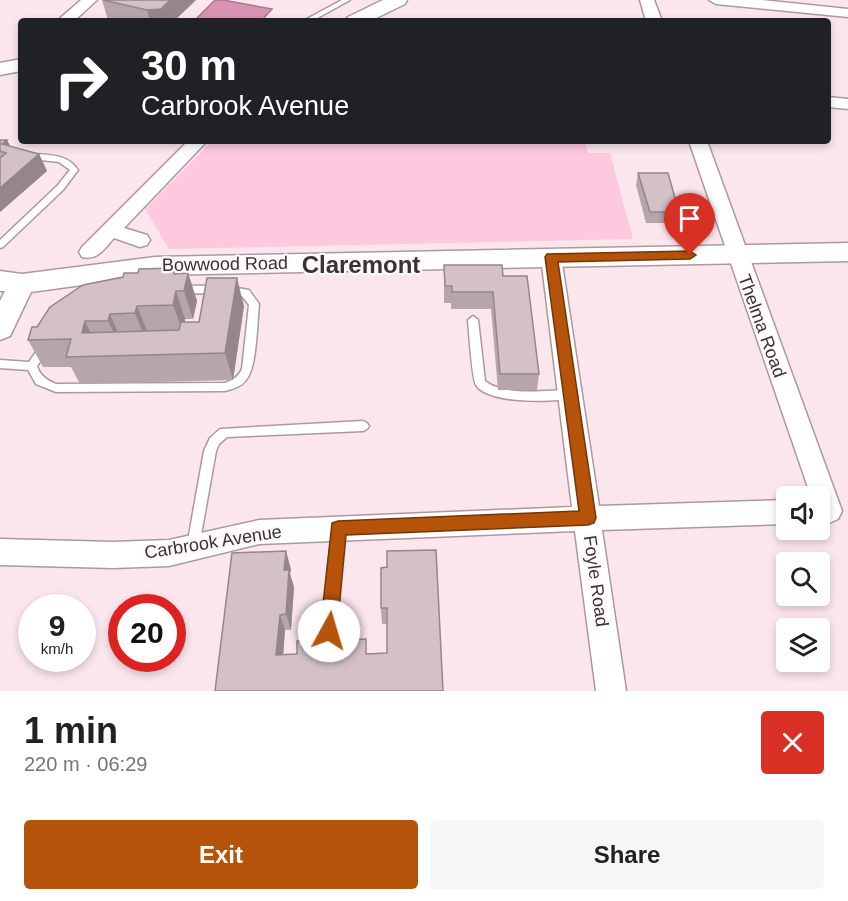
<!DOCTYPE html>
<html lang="en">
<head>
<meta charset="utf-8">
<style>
  body { margin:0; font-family:Arial,sans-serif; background:#f6f6f6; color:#202124; height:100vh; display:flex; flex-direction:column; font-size:22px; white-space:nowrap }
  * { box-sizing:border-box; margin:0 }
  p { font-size:20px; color:#757577 }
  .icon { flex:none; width:33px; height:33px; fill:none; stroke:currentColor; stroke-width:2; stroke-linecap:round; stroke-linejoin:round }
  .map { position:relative; height:691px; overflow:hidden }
  .drawer { display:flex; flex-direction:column; background:#fff; flex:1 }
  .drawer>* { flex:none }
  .guide { position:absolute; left:18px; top:18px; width:813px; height:126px; border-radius:6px; box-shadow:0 3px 9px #0003; background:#202124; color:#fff; overflow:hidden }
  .fabs { position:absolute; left:776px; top:486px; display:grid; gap:12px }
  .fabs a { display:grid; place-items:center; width:54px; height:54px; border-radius:6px; background:#fff; box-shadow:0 3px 9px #0003; font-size:30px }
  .speed { position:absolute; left:18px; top:594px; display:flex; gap:12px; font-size:30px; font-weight:700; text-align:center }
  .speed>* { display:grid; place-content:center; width:78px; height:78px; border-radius:50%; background:#fff; box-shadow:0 3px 9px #0003; line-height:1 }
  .speed small { font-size:15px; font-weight:400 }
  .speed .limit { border:9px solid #d22; background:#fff; color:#111 }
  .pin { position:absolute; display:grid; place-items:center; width:51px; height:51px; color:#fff; margin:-62px -26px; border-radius:50% 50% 50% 0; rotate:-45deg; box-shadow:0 0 6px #0007 }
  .pin .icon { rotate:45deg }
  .me { position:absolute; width:66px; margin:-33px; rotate:6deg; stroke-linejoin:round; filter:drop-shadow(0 0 4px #0008) }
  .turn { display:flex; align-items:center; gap:21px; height:126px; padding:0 24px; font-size:27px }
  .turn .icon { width:78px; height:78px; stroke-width:2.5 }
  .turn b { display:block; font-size:42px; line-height:51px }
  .round { display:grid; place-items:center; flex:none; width:63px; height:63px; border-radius:6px; background:#f6f6f6 }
  .summary { display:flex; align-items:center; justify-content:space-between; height:102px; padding:0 24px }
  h1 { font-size:36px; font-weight:700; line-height:45px }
  .action { display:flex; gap:12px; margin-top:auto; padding:12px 24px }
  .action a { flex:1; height:69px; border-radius:6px; background:#b45309; color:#fff; font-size:24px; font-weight:700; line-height:69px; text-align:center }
  .action a+a { background:#f6f6f6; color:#202124 }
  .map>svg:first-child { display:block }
  .green { fill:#fec9df }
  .water { fill:#da94b3; stroke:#aa778d; stroke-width:1.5 }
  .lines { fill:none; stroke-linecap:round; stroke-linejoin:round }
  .service-casing { stroke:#ac99a0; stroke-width:3 }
  .minor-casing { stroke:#ac99a0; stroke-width:3 }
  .tertiary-casing { stroke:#ac99a0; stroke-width:3 }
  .service { fill:#fff; fill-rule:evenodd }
  .minor { fill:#fff; fill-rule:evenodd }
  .tertiary { fill:#fff; fill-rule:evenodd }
  .wall { fill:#b6a5ac }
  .shaded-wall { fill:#94868c }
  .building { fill:#d4c0c8; stroke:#94868c; stroke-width:1.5 }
  .route { fill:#b45309; stroke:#753606; stroke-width:1.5 }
  .labels { text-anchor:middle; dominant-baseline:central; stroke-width:4.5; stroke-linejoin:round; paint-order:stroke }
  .street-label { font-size:18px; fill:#3a3235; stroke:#fdf8fa }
  .district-label { font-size:24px; font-weight:bold; fill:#3a3235; stroke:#fdf8fa }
</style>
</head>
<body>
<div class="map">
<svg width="848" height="691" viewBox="0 0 848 691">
  <rect width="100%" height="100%" fill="#fbe6ee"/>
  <!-- green -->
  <polygon class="green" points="212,141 585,141 588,153 610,153 633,239 169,249 145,209"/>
  <!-- water -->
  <polygon class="water" points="215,0 223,0 272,9 261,21 194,21"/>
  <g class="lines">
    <defs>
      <g id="service">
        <polygon points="342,0 350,0 312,21 303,21"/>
        <path d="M35 154C52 155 68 155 78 170L63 190 3 247 0 248V240L57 186 70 170 59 162 32 159V155Z"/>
        <path d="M226 286 249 290 259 304C257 322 257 368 246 380 241 387 232 389 225 391L56 392 36 384 28 370 0 368V360L29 362C42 344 53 325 71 312 114 282 176 286 226 286ZM226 294 242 296 249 305 242 369C238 377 233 380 225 383L56 384C47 380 40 376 37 366 49 349 60 330 78 317 119 289 179 293 226 294Z"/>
        <path d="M473 316 478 320 485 381C505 397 546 390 571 390L575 391 577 394 575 397C556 403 487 404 476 385 472 379 469 331 468 320Z"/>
        <polygon points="363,421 367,423 369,426 367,429 363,431 227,437 219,444 216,451 199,546 197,550 193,552 189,550 187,546 204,451 210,438 220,429"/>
        <polygon points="338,523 342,525 344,529 336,631 334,636 329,638 324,636 322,631 332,529 334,525"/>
      </g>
      <g id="minor">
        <polygon points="81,0 97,0 74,21 57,21"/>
        <polygon points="640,0 654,0 662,21 646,21"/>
        <polygon points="709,0 761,0 848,9 848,17 716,4"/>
        <polygon points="828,97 848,99 848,109 828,107"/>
        <path d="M188 141H207L124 228 147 235 150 240 147 245 140 247 114 238C104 249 97 261 82 257L79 252 82 247Z"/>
        <polygon points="689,141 707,141 842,511 838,519 829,523 819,518 819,496 811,496"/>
        <polygon points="551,250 558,252 561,257 599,506 786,500 786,524 602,530 626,691 596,691 575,531 259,544 169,566 113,568 0,565 0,539 113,542 169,540 259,520 572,507 541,257 544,252"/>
      </g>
      <g id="tertiary">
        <polygon points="383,0 407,0 405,4 370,21 345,21 348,17"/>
        <polygon points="21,59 21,71 0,75 0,63"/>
        <polygon points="848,243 848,261 155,275 31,292 10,336 0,340 0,301 5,291 0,291 0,271 22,274 155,257"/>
      </g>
    </defs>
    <!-- service casing -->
    <use href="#service" class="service-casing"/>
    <!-- minor casing -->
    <use href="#minor" class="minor-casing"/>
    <!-- tertiary casing -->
    <use href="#tertiary" class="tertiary-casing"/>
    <!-- service -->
    <use href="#service" class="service"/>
    <!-- minor -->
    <use href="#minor" class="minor"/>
    <!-- tertiary -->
    <use href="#tertiary" class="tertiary"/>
  </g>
  <!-- wall -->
  <g class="wall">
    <polygon points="102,0 196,0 174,21 113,21 108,20"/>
    <polygon points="0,140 7,140 10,146 39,154 47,171 0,212"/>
    <polygon points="478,141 503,141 502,143 478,143"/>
    <polygon points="638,173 679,212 675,223 646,223 636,185"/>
    <polygon points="444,265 503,276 539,374 537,390 498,390 491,309 451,309 451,303 444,303"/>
    <polygon points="138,273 188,273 197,301 193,319 185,319 185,322 199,322 244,306 233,380 80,384 71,367 43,367 28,340 37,327 123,277"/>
    <polygon points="381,568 443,691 215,691 291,569 290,574 294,587 291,630 285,630 283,655 323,656 387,653 387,624 382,624 381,608"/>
  </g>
  <!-- shaded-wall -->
  <g class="shaded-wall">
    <polygon points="170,0 196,0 174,21 150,21 147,10"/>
    <polygon points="7,140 15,156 2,144"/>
    <polygon points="39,154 47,171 0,212 0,188"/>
    <polygon points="188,273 197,301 193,319 184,291"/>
    <polygon points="237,278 244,306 233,380 225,353"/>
    <polygon points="176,291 185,319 183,332 173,305"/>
    <polygon points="137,306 148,333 146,341 135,313"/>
    <polygon points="110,314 122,342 121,348 108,321"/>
    <polygon points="85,321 98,349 82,333"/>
    <polygon points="286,551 291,569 290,574 294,587 291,630 286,614 284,570"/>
    <polygon points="280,615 285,630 282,670 276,655"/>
    <polygon points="319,640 323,655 322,671 318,656"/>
  </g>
  <!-- building -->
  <g class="building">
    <polygon points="103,0 170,0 161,9 147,10"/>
    <polygon points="0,140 7,140 2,144 39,154 0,188 0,158 6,153 0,151"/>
    <polygon points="638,173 668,173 679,212 650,212"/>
    <polygon points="444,265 502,265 503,276 527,276 539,374 500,374 493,292 452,292 452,286 445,286"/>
    <polygon points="175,268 174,274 188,273 184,291 176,291 173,305 137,306 135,313 110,314 108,321 85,321 82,333 179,330 181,322 199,322 207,278 237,278 225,353 66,357 71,339 28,340 32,327 37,327 50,307 83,285 123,277 124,273 138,273 139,269"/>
    <polygon points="436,550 443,691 215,691 232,553 286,551 284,570 289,570 286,614 280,615 276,655 297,654 297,641 319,640 318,656 346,655 346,640 366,639 366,654 387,653 387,608 381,608 381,568 387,567 387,551"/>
  </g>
  <!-- route -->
  <polygon class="route" points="690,251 696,255 690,259 558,262 596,518 594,523 588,525 346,535 337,631 335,637 329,639 322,637 320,631 332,523 338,521 579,511 545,257 547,254"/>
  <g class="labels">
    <!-- street labels -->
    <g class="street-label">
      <text transform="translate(225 264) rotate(-1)">Bowwood Road</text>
      <text transform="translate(762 326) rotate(70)">Thelma Road</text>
      <text transform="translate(213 542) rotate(-9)">Carbrook Avenue</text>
      <text transform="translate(596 581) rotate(82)">Foyle Road</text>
    </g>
    <!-- district labels -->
    <g class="district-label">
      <text x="361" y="264">Claremont</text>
    </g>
  </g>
</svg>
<div class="fabs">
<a><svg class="icon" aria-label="sound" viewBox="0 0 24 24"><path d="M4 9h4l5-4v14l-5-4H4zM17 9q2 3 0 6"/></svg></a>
<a><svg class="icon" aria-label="search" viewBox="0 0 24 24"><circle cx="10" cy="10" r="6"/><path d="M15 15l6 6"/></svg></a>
<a><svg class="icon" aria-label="layers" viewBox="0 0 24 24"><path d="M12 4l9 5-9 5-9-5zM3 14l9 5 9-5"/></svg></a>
</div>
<div class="speed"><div>9<small>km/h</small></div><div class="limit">20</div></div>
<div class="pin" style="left:690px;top:255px;background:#d93025"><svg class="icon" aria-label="arrive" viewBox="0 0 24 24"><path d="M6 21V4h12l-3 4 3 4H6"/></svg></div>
<svg class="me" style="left:329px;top:631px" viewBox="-20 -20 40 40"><circle r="19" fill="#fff"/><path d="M0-13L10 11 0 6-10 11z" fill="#b45309"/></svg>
<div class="guide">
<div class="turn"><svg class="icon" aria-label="right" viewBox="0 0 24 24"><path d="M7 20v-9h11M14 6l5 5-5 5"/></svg><div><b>30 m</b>Carbrook Avenue</div></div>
</div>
</div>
<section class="drawer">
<div class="summary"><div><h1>1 min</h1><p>220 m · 06:29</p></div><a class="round" style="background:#d93025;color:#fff"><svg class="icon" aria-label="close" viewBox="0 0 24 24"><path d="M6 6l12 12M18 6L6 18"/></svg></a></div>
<div class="action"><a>Exit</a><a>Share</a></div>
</section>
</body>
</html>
